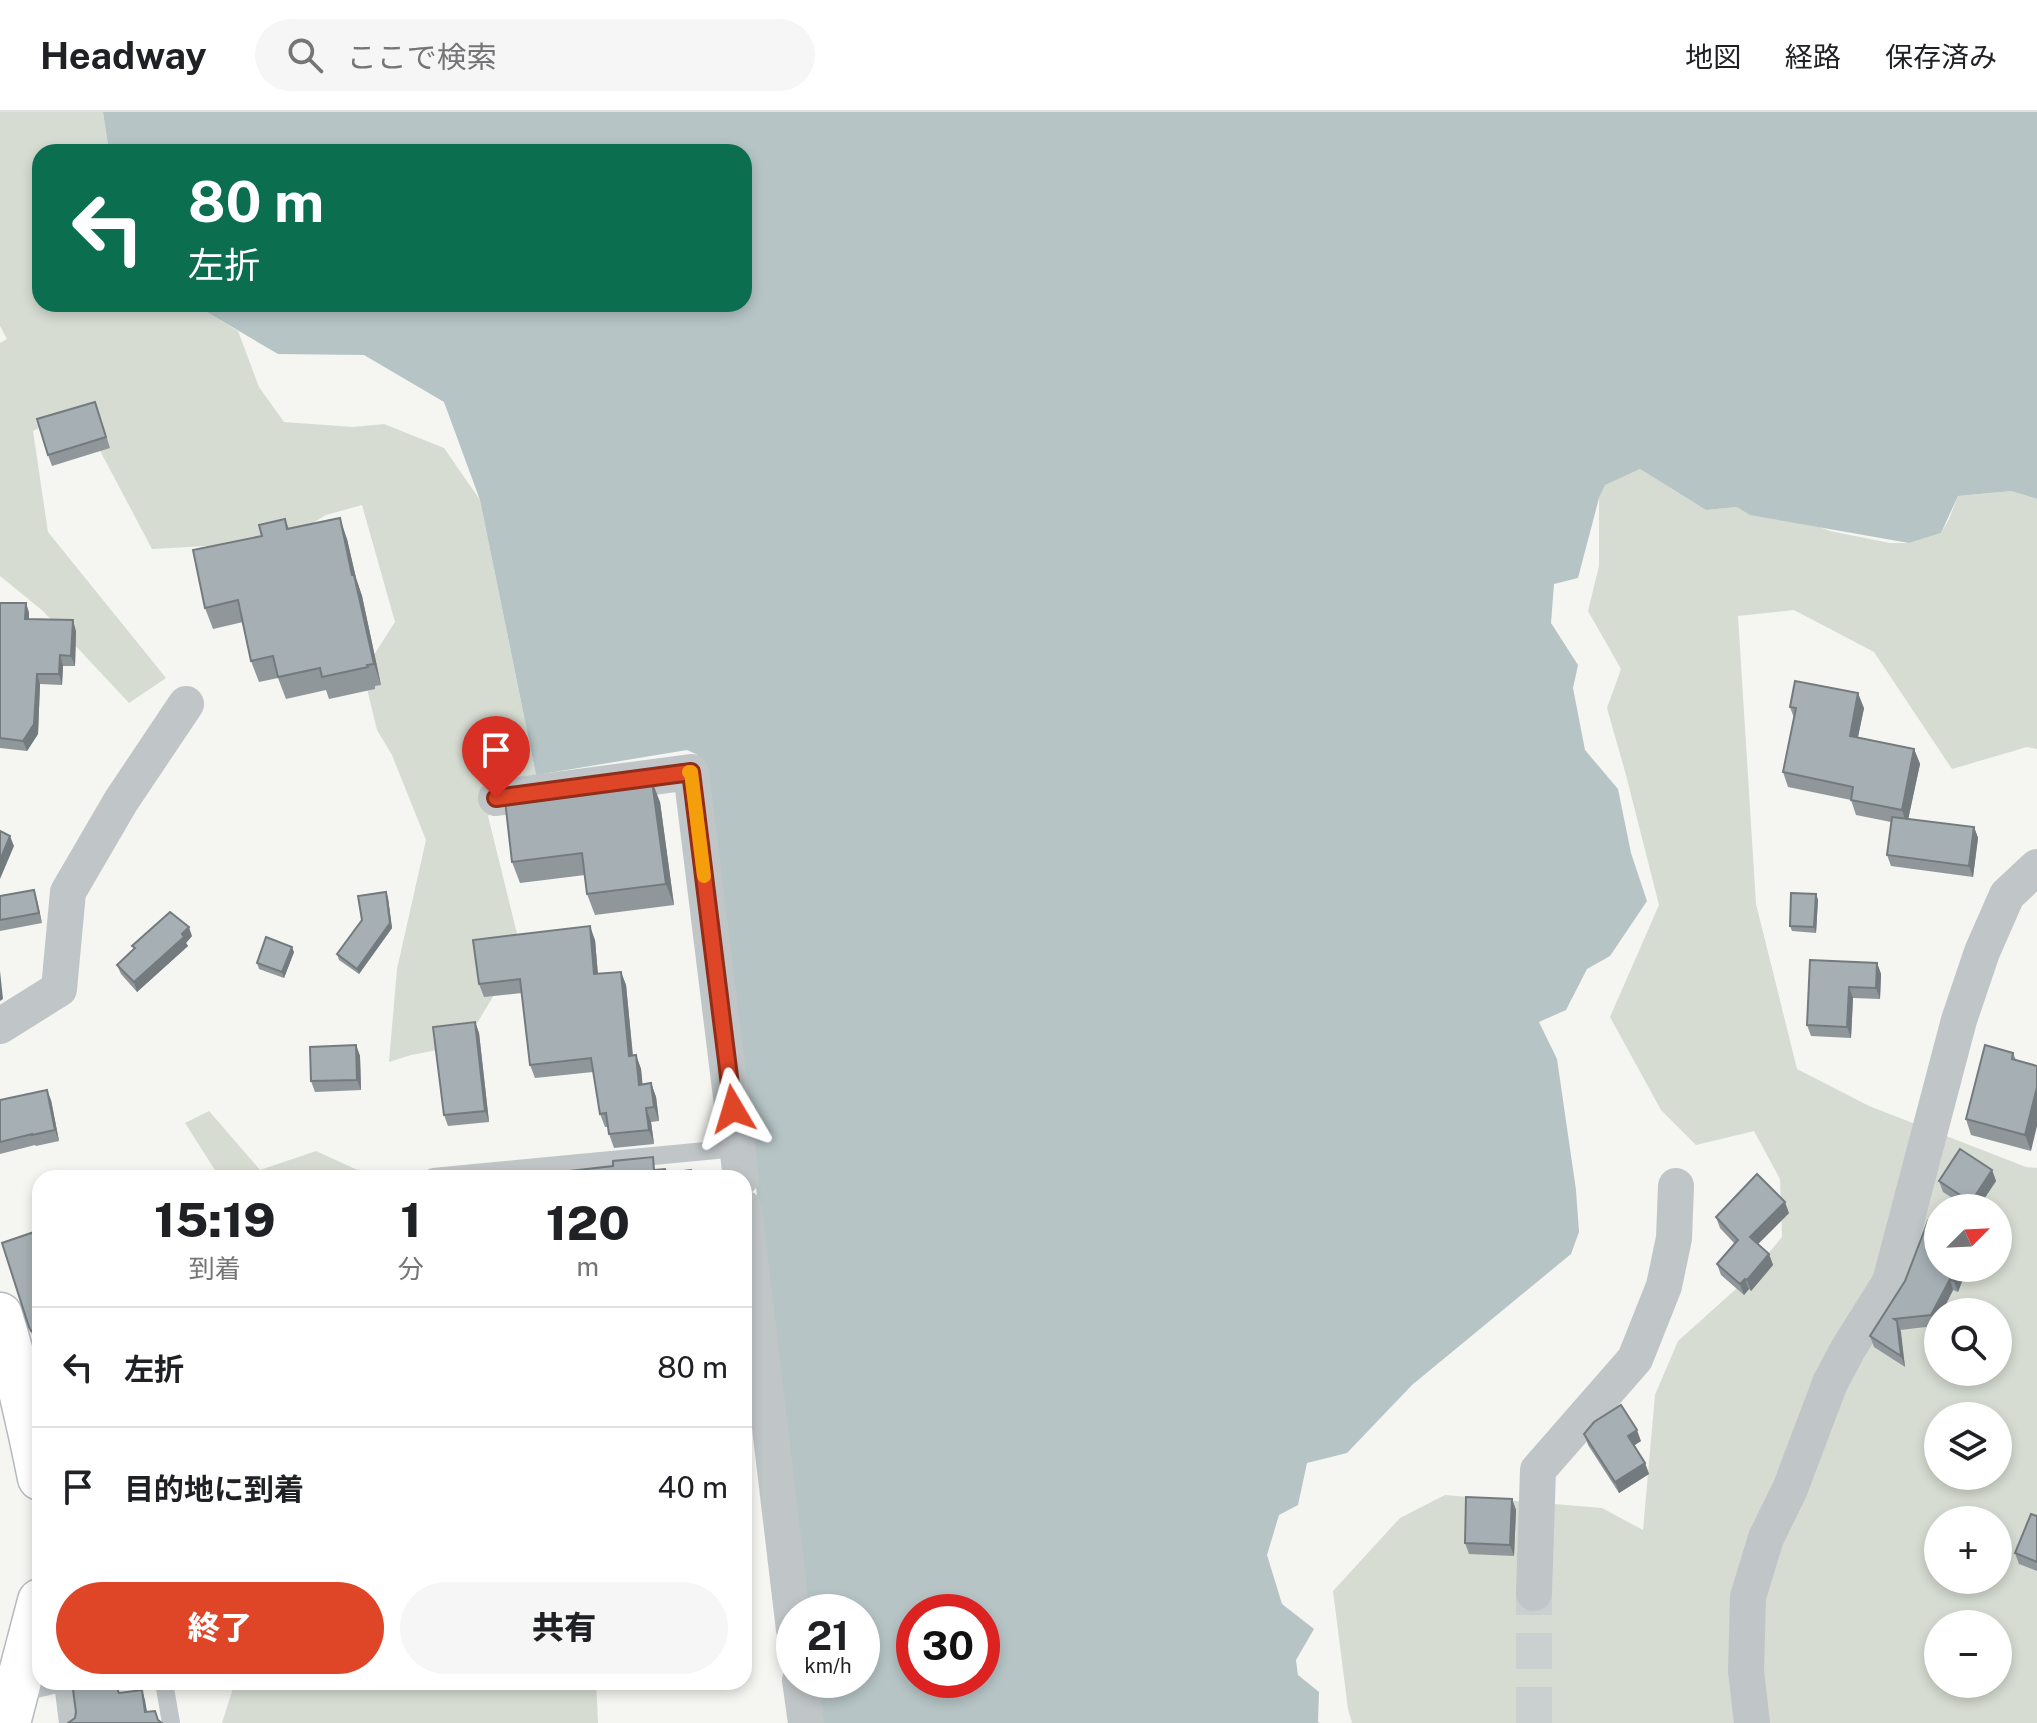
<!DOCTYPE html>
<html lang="ja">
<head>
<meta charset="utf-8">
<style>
  body { margin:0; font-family:"Public Sans","Noto Sans JP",sans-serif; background:#f6f6f6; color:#202124; height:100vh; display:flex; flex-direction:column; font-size:30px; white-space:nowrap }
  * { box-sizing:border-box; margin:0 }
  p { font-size:26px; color:#757577 }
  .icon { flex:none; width:44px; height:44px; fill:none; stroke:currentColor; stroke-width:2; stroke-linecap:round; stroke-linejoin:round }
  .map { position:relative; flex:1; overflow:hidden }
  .panel { position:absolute; left:32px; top:1058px; width:720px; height:520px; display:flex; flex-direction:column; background:#fff; border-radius:24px; box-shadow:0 4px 12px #0003 }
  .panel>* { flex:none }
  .guide { position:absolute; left:32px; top:32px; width:720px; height:168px; border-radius:24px; box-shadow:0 4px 12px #0003; background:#0b6e4f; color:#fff; overflow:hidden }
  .needle { width:52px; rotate:66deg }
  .buttons { position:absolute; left:1924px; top:1082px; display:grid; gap:16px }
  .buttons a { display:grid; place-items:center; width:88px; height:88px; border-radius:50%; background:#fff; box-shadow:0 4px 12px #0003; font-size:40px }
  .speed { position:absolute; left:776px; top:1482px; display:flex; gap:16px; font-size:40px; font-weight:700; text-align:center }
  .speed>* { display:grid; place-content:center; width:104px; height:104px; border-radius:50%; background:#fff; box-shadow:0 4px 12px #0003; line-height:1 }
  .speed small { font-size:20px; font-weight:400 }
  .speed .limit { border:12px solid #d22; background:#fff; color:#111 }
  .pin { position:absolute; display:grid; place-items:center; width:68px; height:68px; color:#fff; margin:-82px -34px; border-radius:50% 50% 50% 0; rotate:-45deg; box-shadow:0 0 8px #0007 }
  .pin .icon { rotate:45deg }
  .me { position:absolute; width:88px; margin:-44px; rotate:353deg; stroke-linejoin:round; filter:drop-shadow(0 0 6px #0008) }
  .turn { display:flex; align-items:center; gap:28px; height:168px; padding:0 24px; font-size:36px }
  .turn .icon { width:104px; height:104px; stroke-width:2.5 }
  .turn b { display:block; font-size:56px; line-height:68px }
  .eta { display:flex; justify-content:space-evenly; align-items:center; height:136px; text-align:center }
  .eta b { font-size:48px; font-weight:800; line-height:56px }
  .action { display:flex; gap:16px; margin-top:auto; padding:16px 24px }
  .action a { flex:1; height:92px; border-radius:48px; background:#df4527; color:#fff; font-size:32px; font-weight:800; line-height:92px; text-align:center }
  .action a+a { background:#f6f6f6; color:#202124 }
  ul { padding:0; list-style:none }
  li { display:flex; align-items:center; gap:24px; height:120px; padding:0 24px; border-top:2px solid #e0e0e0 }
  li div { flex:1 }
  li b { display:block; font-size:30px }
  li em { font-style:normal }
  header { display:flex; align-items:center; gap:48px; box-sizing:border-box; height:112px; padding:0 40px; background:#fff; border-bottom:2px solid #e0e0e0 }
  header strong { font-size:38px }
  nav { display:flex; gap:44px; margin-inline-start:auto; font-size:28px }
  .search { width:560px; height:72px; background:#f6f6f6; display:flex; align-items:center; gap:20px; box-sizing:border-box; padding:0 28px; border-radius:44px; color:#757577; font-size:30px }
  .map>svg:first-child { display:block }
  .green { fill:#d6dcd2; fill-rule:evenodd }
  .water { fill:#b6c4c6; fill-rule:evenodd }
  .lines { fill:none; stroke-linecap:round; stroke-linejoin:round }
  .street-tunnel { stroke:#cacfd0; stroke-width:36; stroke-dasharray:36 18; stroke-linecap:butt }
  .secondary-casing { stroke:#b4babe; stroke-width:47 }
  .lane { stroke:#c0c5c7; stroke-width:18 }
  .street { stroke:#c0c5c7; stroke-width:36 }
  .secondary { stroke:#fff; stroke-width:44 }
  .wall { fill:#8f979b }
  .shaded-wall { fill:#747b7e }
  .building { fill:#a6b0b4; stroke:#747b7e; stroke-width:2 }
  .route-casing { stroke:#912d19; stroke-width:20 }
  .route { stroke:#df4527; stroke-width:14 }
  .slow { stroke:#f59e0b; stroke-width:14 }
</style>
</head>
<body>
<header>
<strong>Headway</strong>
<div class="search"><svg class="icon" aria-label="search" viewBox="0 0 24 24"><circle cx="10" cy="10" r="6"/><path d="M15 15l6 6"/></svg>ここで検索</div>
<nav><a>地図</a><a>経路</a><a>保存済み</a></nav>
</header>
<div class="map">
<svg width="2037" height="1611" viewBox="0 0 2037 1611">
  <rect width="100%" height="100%" fill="#f5f5f1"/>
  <!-- green -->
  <g class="green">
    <polygon points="0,0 103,0 109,40 40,40 40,192 193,192 238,219 259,275 284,310 353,315 384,312 444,336 480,388 536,663 488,704 521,838 464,933 411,943 389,950 397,857 426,728 392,643 377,618 363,560 395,510 362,393 326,403 281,430 152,437 78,297 33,319 48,420 166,566 129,591 43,499 0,464 0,231 7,227 0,214"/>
    <path d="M1640 357 1706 398 1737 395 1814 413 1830 419 1890 431H1909L1941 421 1949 407 1958 384 2011 379 2037 387V637L2027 635 1952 657 1874 540 1794 498 1738 504 1756 792 1797 957 1869 994 2026 1055 2037 1056V1611H1352L1348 1597 1333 1479 1400 1406 1445 1383 1602 1396 1643 1418 1655 1283 1678 1229 1746 1168 1782 1125 1780 1067 1754 1019 1696 1033 1661 998 1610 905 1659 793 1626 663 1607 596 1621 557 1588 499 1599 454V386L1605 372ZM1938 1096H1998V1156H1938ZM1938 1200H1998V1260H1938ZM1938 1304H1998V1364H1938ZM1938 1408H1998V1468H1938ZM1938 1512H1998V1572H1938Z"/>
    <polygon points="209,999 260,1058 316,1039 375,1066 220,1066 185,1011"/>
    <polygon points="235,1570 596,1570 598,1611 222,1611"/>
  </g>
  <!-- water -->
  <path class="water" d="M103 0H2037V387L2011 379 1958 384 1941 421 1909 431 1750 403 1737 395 1706 398 1640 357 1605 373 1599 386 1578 466 1554 472 1551 511 1578 553 1573 576 1585 638 1618 677 1631 741 1647 789 1610 844 1587 857 1566 898 1539 910 1557 947 1576 1078 1579 1120 1571 1142 1412 1273 1347 1341 1307 1351 1298 1393 1279 1403 1267 1443 1282 1492 1314 1517 1296 1548 1298 1563 1319 1580 1318 1610 1320 1611H820L815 1568H862V1500H807L705 650 696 642 687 638 536 663 480 388 444 290 364 243 278 242 193 192H744V40H109ZM914 1500H982V1568H914Z"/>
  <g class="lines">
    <!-- street-tunnel -->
    <polyline class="street-tunnel" points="1534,1611 1534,1481"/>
    <defs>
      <g id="secondary">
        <path d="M0 1203C17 1257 29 1311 40 1366"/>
        <polyline points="8,1611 40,1489"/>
      </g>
    </defs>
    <!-- secondary casing -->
    <use href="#secondary" class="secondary-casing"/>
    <!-- lane -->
    <g class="lane">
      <polyline points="433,1065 737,1036"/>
      <polyline points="164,1570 171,1611"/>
      <polyline points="63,1571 68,1611"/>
      <polyline points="19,1581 66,1570"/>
    </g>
    <!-- street -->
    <g class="street">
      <polyline points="496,686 691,660 741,1066"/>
      <polyline points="0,914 59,877 68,780 121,689 186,592"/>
      <polyline points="744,1096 794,1518"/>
      <polyline points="1534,1481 1538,1358 1635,1247 1664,1174 1674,1126 1676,1074"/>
      <polyline points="800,1568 806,1611"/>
      <polyline points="1752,1611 1746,1559 1748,1485 1766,1426 1790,1377 1830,1271 1848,1237 1890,1170 1959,908 1982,840 2007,783 2037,755"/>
    </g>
    <!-- secondary -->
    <use href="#secondary" class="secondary"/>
  </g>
  <!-- wall -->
  <g class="wall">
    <polygon points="99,301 110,336 52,354 48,343"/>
    <polygon points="285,407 289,417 347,427 356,466 362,484 381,573 375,574 375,577 329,587 326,578 286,587 278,566 259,570 251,549 243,510 213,517 205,496 262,424"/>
    <polygon points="0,491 26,491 29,501 29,507 76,519 75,554 63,554 62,573 40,572 38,622 27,639 0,636"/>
    <polygon points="1790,595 1864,596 1858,625 1914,637 1920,652 1908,707 1974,715 1978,726 1973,765 1891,754 1887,743 1891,710 1856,703 1851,688 1788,675 1783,660 1794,606"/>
    <polygon points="660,690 674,793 595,803 587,782 585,763 520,771 512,750"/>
    <polygon points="34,778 42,811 0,819 0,784"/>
    <polygon points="386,780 388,786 392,816 359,862 339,848 337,842"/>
    <polygon points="1816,782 1818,788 1816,821 1792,819 1790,814"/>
    <polygon points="192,824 186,831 188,834 137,880 121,862 117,853 134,837 132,834"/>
    <polygon points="595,828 598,862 621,860 626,873 633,943 636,943 641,957 642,972 651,971 656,985 659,1009 651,1010 654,1032 614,1036 609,1022 608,1015 605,1015 600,1002 593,960 535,966 530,953 522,881 484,885 479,872"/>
    <polygon points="294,840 284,866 259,857 257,851"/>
    <polygon points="1810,848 1877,851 1881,862 1880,887 1853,886 1851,926 1811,924 1807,913"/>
    <polygon points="475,910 479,921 489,1010 448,1014 444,1003"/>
    <polygon points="356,933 360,944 361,978 315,980 311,969"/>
    <polygon points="2013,941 2016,948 2031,1039 1971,1023 1966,1007"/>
    <polygon points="0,988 51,988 59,1029 36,1034 35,1033 0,1042"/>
    <polygon points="1992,1058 1996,1069 1978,1096 1968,1096 1943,1080 1939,1069"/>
    <polygon points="1789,1101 1758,1132 1769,1142 1773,1153 1751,1179 1749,1177 1744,1183 1721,1163 1717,1152 1734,1131 1720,1116 1716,1105"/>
    <polygon points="40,1118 40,1235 37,1229 35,1230 33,1226 2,1131"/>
    <polygon points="1967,1156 1958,1180 1953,1178 1935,1214 1900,1218 1905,1255 1874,1235 1870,1224 1905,1169"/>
    <polygon points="1584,1322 1641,1329 1634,1333 1645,1351 1649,1362 1619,1381 1588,1333"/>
    <polygon points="1512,1387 1516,1398 1514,1444 1469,1442 1465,1431"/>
    <polygon points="2037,1404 2037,1459 2019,1452 2015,1441"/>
  </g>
  <!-- shaded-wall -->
  <g class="shaded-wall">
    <polygon points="340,406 347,427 356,466 362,484 381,573 374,552 352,463"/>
    <polygon points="26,491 29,501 29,517 25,507"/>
    <polygon points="73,508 76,519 75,554 71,544"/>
    <polygon points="60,543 63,554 62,573 59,562"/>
    <polygon points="37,562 40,572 38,622 27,639 23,629"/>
    <polygon points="1858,581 1864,596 1855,639 1850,624"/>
    <polygon points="1914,637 1920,652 1907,713 1902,698"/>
    <polygon points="652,669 660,690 674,793 666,772"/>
    <polygon points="1974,715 1978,726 1973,765 1969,754"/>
    <polygon points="10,724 14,734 0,767 0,748"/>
    <polygon points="34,778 37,788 42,811 39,801"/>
    <polygon points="386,780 388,786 392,816 359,862 357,857"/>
    <polygon points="1816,782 1818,788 1816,821 1814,815"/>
    <polygon points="590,814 595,828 599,876 594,862"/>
    <polygon points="189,815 192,824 186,831 188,834 137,880 134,870"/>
    <polygon points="292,835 294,840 284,866 282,860"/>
    <polygon points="1877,851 1881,862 1880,887 1876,876"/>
    <polygon points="0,859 3,887 0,889"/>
    <polygon points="621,860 626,873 634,958 629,944"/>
    <polygon points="1849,875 1853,886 1851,926 1847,915"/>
    <polygon points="475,910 479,921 489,1010 485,999"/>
    <polygon points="356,933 360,944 361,978 357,968"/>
    <polygon points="636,943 641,957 644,986 639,973"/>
    <polygon points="651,971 656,985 659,1009 654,995"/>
    <polygon points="2037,975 2037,1014 2031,1039 2025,1023"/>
    <polygon points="47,978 51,988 59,1029 55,1018"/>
    <polygon points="646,996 651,1010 654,1032 649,1018"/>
    <polygon points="1992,1058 1996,1069 1978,1096 1973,1096 1971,1090"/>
    <polygon points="1785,1090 1789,1101 1754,1136 1750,1125"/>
    <polygon points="1769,1142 1773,1153 1751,1179 1747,1168"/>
    <polygon points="1958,1156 1967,1156 1958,1180 1954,1169"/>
    <polygon points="1745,1167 1749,1177 1744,1183 1740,1172"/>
    <polygon points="1950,1167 1953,1178 1942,1200 1938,1200 1938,1209 1935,1214 1931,1203"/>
    <polygon points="1897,1209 1901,1220 1905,1255 1901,1244"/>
    <polygon points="1637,1318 1641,1329 1632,1335 1628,1324"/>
    <polygon points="1645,1351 1649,1362 1619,1381 1615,1370"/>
    <polygon points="1512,1387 1516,1398 1514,1444 1510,1433"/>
    <polygon points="142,1578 145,1588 149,1611 145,1600"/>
  </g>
  <!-- building -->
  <g class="building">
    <polygon points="95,290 106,325 48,343 37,307"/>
    <polygon points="340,406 352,463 354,463 374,552 367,553 368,555 322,565 320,556 278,565 273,544 251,549 238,488 205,496 193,438 262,424 259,413 285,407 287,417"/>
    <polygon points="0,491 26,491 25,507 73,508 71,544 60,543 59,562 37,562 34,612 23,629 0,626"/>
    <polygon points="1795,569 1858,581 1850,624 1914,637 1902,698 1851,688 1853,675 1783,660 1796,596 1790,595"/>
    <polygon points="652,669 666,772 587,782 582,741 512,750 505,688"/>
    <polygon points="1892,705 1974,715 1969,754 1887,743"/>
    <polygon points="0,719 10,724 0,748"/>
    <polygon points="34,778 39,801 0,808 0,784"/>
    <polygon points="386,780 390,811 357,857 337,842 362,808 358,784"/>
    <polygon points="1791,781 1816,782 1814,815 1790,814"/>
    <polygon points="170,800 189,815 182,822 184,825 134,870 117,853 135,836 132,834"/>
    <polygon points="590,814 594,862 621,860 629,944 636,943 639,973 651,971 654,995 646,996 649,1018 609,1022 606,1001 600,1002 591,946 530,953 520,867 479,872 473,828"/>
    <polygon points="266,825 292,835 282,860 257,851"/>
    <polygon points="1810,848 1877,851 1876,876 1849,875 1847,915 1807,913"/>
    <polygon points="475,910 485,999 444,1003 433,915"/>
    <polygon points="356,933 357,968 311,969 310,935"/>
    <polygon points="1985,933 2013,941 2012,947 2037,954 2037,975 2025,1023 1966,1007"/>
    <polygon points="47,978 55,1018 32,1023 32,1022 0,1030 0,988"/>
    <polygon points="1960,1037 1992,1058 1971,1090 1939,1069"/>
    <polygon points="653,1045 654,1058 665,1057 666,1061 691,1058 692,1066 570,1066 570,1059 613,1054 613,1049"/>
    <polygon points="1757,1062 1785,1090 1750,1125 1769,1142 1747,1168 1745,1167 1740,1172 1717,1152 1738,1128 1716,1105"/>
    <polygon points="1928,1109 1938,1113 1938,1156 1958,1156 1954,1169 1950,1167 1931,1203 1894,1207 1897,1209 1901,1244 1870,1224 1905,1169"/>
    <polygon points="40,1118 40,1224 37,1225 33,1218 31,1219 29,1215 2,1131"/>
    <polygon points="1621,1293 1637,1318 1628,1324 1645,1351 1615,1370 1584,1322 1594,1310"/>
    <polygon points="1466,1385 1512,1387 1510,1433 1465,1431"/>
    <polygon points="2031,1402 2037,1404 2037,1450 2015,1441"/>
    <polygon points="72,1570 114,1570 119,1581 142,1578 145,1600 155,1599 158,1608 162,1611 68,1611 75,1606 76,1600"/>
  </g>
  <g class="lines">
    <defs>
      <polyline id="route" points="496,686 691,660 733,997"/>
    </defs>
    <!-- route casing -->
    <use href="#route" class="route-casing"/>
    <!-- route -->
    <use href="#route" class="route"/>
    <!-- slow -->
    <polyline class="slow" points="689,660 691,660 704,764"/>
  </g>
</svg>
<div class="buttons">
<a><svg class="needle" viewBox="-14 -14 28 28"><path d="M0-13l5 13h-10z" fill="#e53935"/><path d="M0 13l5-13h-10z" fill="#757577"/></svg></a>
<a><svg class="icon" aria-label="search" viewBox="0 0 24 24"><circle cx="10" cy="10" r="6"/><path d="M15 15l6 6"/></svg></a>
<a><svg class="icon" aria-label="layers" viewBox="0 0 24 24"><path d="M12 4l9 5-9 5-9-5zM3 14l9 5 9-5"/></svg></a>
<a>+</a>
<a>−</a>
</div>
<div class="speed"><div>21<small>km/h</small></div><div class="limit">30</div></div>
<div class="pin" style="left:496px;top:686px;background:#d93025"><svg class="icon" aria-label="arrive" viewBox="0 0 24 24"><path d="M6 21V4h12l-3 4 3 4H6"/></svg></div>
<svg class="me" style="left:733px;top:997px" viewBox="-20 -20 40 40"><path d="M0-17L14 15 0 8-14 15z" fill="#df4527" stroke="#fff" stroke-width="4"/></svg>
<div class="guide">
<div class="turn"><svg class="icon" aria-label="left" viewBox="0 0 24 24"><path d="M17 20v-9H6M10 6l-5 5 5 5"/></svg><div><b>80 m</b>左折</div></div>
</div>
<section class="panel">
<div class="eta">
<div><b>15:19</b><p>到着</p></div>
<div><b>1</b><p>分</p></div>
<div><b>120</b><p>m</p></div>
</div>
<ul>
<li><svg class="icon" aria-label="left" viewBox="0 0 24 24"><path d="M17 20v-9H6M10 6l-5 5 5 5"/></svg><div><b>左折</b></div><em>80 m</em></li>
<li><svg class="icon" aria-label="arrive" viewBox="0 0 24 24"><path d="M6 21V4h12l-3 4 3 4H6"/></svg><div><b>目的地に到着</b></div><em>40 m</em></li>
</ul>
<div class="action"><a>終了</a><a>共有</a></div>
</section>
</div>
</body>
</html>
